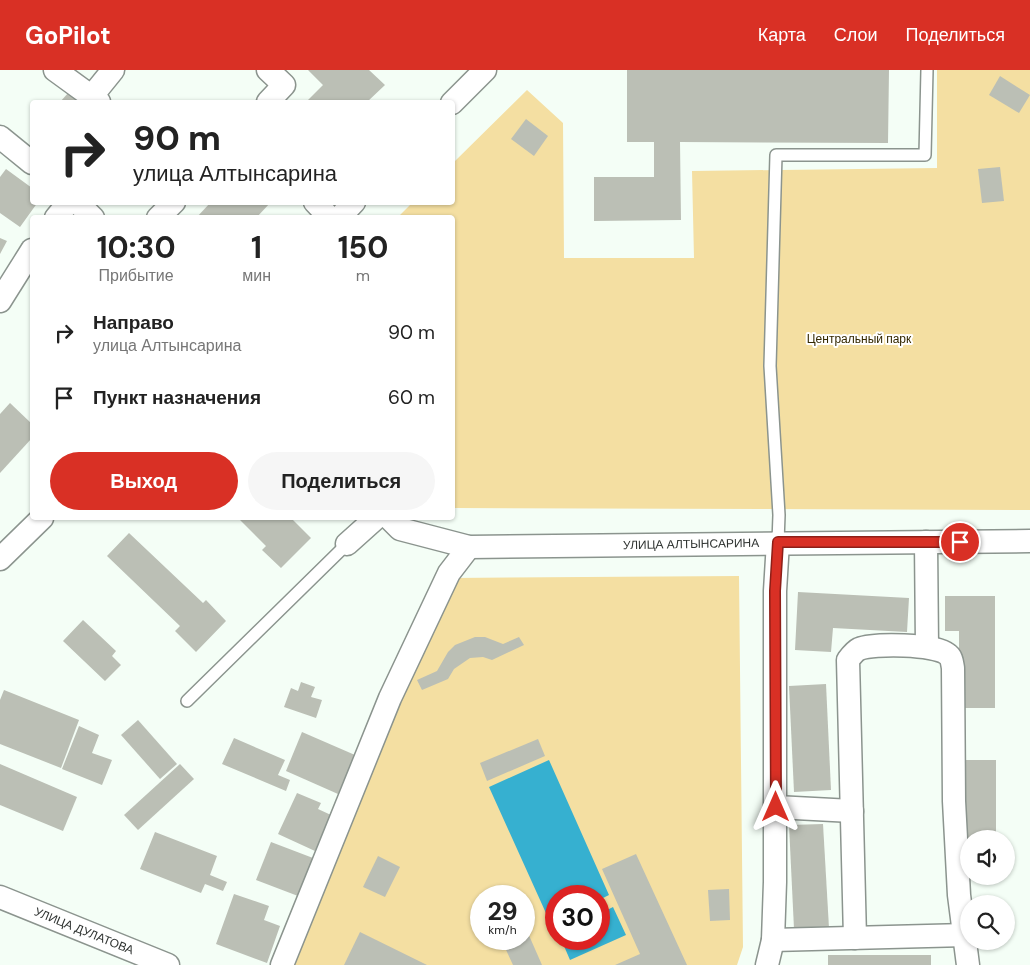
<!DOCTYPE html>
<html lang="ru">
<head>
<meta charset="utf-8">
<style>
  body { margin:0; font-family:"DM Sans",sans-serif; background:#f6f6f6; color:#222; height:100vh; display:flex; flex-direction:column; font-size:19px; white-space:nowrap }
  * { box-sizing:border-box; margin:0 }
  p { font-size:16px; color:#767676 }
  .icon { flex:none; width:28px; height:28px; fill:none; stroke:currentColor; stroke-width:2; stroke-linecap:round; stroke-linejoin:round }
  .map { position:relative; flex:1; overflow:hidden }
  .sheet { position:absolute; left:30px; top:145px; width:425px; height:305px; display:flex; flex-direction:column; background:#fff; border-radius:5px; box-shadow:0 1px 4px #0004 }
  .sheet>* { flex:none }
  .top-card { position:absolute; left:30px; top:30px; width:425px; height:105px; border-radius:5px; box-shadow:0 1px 4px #0004; background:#fff; color:#222; overflow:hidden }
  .fabs { position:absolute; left:960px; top:760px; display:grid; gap:10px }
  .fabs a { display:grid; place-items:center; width:55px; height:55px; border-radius:50%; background:#fff; box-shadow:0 1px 4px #0004; font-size:25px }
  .speed { position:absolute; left:470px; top:815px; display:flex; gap:10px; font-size:25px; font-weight:700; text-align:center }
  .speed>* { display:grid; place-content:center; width:65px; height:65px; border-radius:50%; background:#fff; box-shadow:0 1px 4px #0004; line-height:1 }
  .speed small { font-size:12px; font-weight:400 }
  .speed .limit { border:8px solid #d22; background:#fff; color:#111 }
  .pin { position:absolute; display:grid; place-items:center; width:42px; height:42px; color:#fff; margin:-21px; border:2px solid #fff; border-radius:50%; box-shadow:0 1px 5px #0007 }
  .me { position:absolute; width:55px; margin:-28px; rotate:0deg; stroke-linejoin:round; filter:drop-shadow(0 0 4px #0008) }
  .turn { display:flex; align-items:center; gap:18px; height:105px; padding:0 20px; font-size:22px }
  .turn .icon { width:65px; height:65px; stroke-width:2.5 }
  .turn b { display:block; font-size:35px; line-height:42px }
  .eta { display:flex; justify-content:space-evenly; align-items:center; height:85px; text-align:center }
  .eta b { font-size:30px; font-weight:700; line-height:35px }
  .button { display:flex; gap:10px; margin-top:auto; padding:10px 20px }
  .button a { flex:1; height:58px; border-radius:30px; background:#d93025; color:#fff; font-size:20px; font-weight:700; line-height:58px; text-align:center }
  .button a+a { background:#f6f6f6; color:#222 }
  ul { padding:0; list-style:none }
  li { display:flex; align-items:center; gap:15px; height:65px; padding:0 20px }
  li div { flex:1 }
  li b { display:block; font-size:19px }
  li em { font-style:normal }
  header { display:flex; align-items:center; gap:30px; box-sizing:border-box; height:70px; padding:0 25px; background:#d93025; color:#fff }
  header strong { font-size:24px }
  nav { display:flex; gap:28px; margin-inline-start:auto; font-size:18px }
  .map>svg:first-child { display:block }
  .green { fill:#f4dfa2; fill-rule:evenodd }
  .water { fill:#36b0d0 }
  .building { fill:#bbbfb5 }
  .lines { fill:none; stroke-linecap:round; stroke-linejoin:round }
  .service-casing { stroke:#8b948e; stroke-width:14 }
  .minor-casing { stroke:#8b948e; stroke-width:25 }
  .service { stroke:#fff; stroke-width:11 }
  .minor { stroke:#fff; stroke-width:22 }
  .route-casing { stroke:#8d1f18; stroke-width:12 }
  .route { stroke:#d93025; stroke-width:9 }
  .labels { text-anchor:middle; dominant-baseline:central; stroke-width:4; stroke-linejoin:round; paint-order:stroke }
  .park-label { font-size:12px; fill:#342800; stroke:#fff }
  .street-label { font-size:12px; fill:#2f3331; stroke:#fff }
</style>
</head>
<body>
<header>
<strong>GoPilot</strong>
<nav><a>Карта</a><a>Слои</a><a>Поделиться</a></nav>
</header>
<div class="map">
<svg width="1030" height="895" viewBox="0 0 1030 895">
  <rect width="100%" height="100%" fill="#f4fef6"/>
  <!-- green -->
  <g class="green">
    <polygon points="937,0 1030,0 1030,440 453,438 452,148 397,148 412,133 452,132 453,93 527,20 563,53 564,188 694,188 692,101 937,98"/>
    <path d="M739 506 743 877 737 895H288L452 508ZM481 826H524V869H481ZM556 826H599V869H556Z"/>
  </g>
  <!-- water -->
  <g class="water">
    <polygon points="549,690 609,825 599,830 599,826 556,826 556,849 550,852 489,717"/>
    <polygon points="613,837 626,865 570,890 561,869 599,869 599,844"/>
  </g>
  <!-- building -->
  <g class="building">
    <polygon points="308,0 369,0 385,15 367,32 306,32 323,15"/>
    <polygon points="627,0 889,0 888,73 680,72 681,150 594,151 594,107 654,107 654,72 627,72"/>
    <polygon points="1000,6 1030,25 1019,43 989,25"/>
    <polygon points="69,22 82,32 60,32"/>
    <polygon points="526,49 548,66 534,86 511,69"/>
    <polygon points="1000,97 1004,131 982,133 978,99"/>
    <polygon points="6,99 32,118 32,132 38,132 20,157 0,143 0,107"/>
    <polygon points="211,132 271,132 256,148 196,148"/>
    <polygon points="0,168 7,171 0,184"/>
    <polygon points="10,333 32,354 32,368 0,403 0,344"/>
    <polygon points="238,448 291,448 311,468 281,498 262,480 266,476"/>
    <polygon points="129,463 203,533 206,530 226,551 196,582 175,561 180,556 107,486"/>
    <polygon points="798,522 909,528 907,562 833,558 831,582 795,580"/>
    <polygon points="945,526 995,526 995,638 959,638 959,561 945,561"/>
    <polygon points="83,550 116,581 112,586 121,595 105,611 63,571"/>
    <polygon points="475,567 485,567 503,574 519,567 524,575 492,590 483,587 470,588 454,599 448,609 422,620 417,610 437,601 448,582 455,575"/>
    <polygon points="301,612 315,617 311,627 322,630 316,648 284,637 291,618 298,621"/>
    <polygon points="826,614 831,720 794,722 789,616"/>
    <polygon points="4,620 79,650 61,698 0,674 0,630"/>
    <polygon points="138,650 177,694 160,709 121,665"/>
    <polygon points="79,656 99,665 92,683 112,690 102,715 62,699"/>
    <polygon points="302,662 355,685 338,724 286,701"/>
    <polygon points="234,668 285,690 278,705 290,710 286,721 222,694"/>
    <polygon points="538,669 545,686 487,711 480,693"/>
    <polygon points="959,690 996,690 996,769 969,769 969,797"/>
    <polygon points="0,694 77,727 63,761 0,735"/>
    <polygon points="180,694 194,709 138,760 124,745"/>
    <polygon points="297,723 321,733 318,739 331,745 315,781 278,764"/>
    <polygon points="823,754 829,858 794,859 789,755"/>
    <polygon points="155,762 217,786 210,805 227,812 223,821 205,814 201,823 140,799"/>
    <polygon points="271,772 313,788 298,826 256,810"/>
    <polygon points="636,784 687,895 615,895 640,884 602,799"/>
    <polygon points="378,786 400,797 385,827 363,817"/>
    <polygon points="729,819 730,850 710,851 708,820"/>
    <polygon points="234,824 269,836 264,850 280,856 267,893 216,874"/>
    <polygon points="524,854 542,895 513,895 501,869 524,869"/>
    <polygon points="360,862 427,895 344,895"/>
    <rect x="828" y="885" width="103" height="10"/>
  </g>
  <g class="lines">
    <defs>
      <g id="service">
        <polyline points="778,472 779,445 770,296 776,85 925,85 927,0"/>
        <polyline points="187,631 347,474"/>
      </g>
      <g id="minor">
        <polyline points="55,0 99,32"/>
        <polyline points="92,26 113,0"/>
        <polyline points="268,32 284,15 268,0"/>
        <polyline points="452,33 485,0"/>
        <polyline points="0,67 32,93"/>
        <polyline points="77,132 93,148"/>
        <polyline points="315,132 330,148"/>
        <polyline points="56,148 69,132"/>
        <polyline points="158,148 174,132"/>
        <polyline points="339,148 354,132"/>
        <polyline points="0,231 32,180"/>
        <polyline points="389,448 400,459 469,477 1030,471"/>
        <polyline points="926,472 927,577"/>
        <polyline points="347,474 376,448"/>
        <polyline points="0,489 42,448"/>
        <polyline points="776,737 852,741"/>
        <polyline points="0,827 168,895"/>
        <path d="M855 868 848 590C851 586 855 581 859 579 874 573 935 574 947 584 952 587 952 593 953 598L954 731 959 825 968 895"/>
        <polyline points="773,870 966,865"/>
        <polyline points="282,895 390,628 449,503 469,477"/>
        <polyline points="767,895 773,870 775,812 775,521 778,472"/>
      </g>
    </defs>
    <!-- service casing -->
    <use href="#service" class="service-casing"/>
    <!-- minor casing -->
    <use href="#minor" class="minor-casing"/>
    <!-- service -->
    <use href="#service" class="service"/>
    <!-- minor -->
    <use href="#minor" class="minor"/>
  </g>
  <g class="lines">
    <defs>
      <polyline id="route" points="776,737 775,521 778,472 960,472"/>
    </defs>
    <!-- route casing -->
    <use href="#route" class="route-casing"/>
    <!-- route -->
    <use href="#route" class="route"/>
  </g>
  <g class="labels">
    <!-- park labels -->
    <g class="park-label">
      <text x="859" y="269">Центральный парк</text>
    </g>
    <!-- street labels -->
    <g class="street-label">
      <text transform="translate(691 474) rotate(-1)">УЛИЦА АЛТЫНСАРИНА</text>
      <text transform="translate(84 861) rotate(22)">УЛИЦА ДУЛАТОВА</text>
    </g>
  </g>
</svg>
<div class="fabs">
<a><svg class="icon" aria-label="sound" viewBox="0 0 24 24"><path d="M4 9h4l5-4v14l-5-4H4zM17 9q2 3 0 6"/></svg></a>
<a><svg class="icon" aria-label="search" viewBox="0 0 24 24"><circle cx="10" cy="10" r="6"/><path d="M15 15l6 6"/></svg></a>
</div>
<div class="speed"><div>29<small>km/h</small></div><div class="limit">30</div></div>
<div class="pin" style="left:960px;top:472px;background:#d93025"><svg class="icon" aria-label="arrive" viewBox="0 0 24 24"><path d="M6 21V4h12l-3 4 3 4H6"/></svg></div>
<svg class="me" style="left:776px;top:737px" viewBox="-20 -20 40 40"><path d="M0-17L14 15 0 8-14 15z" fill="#d93025" stroke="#fff" stroke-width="4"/></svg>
<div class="top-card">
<div class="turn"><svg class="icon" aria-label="right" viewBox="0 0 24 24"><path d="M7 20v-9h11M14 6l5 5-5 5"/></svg><div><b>90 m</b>улица Алтынсарина</div></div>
</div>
<section class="sheet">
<div class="eta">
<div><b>10:30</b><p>Прибытие</p></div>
<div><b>1</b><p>мин</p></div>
<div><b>150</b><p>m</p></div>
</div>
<ul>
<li><svg class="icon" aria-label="right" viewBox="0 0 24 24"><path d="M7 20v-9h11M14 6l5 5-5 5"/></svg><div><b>Направо</b><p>улица Алтынсарина</p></div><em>90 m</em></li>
<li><svg class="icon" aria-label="arrive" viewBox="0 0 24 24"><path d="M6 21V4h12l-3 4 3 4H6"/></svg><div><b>Пункт назначения</b></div><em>60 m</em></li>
</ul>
<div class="button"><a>Выход</a><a>Поделиться</a></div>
</section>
</div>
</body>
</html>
